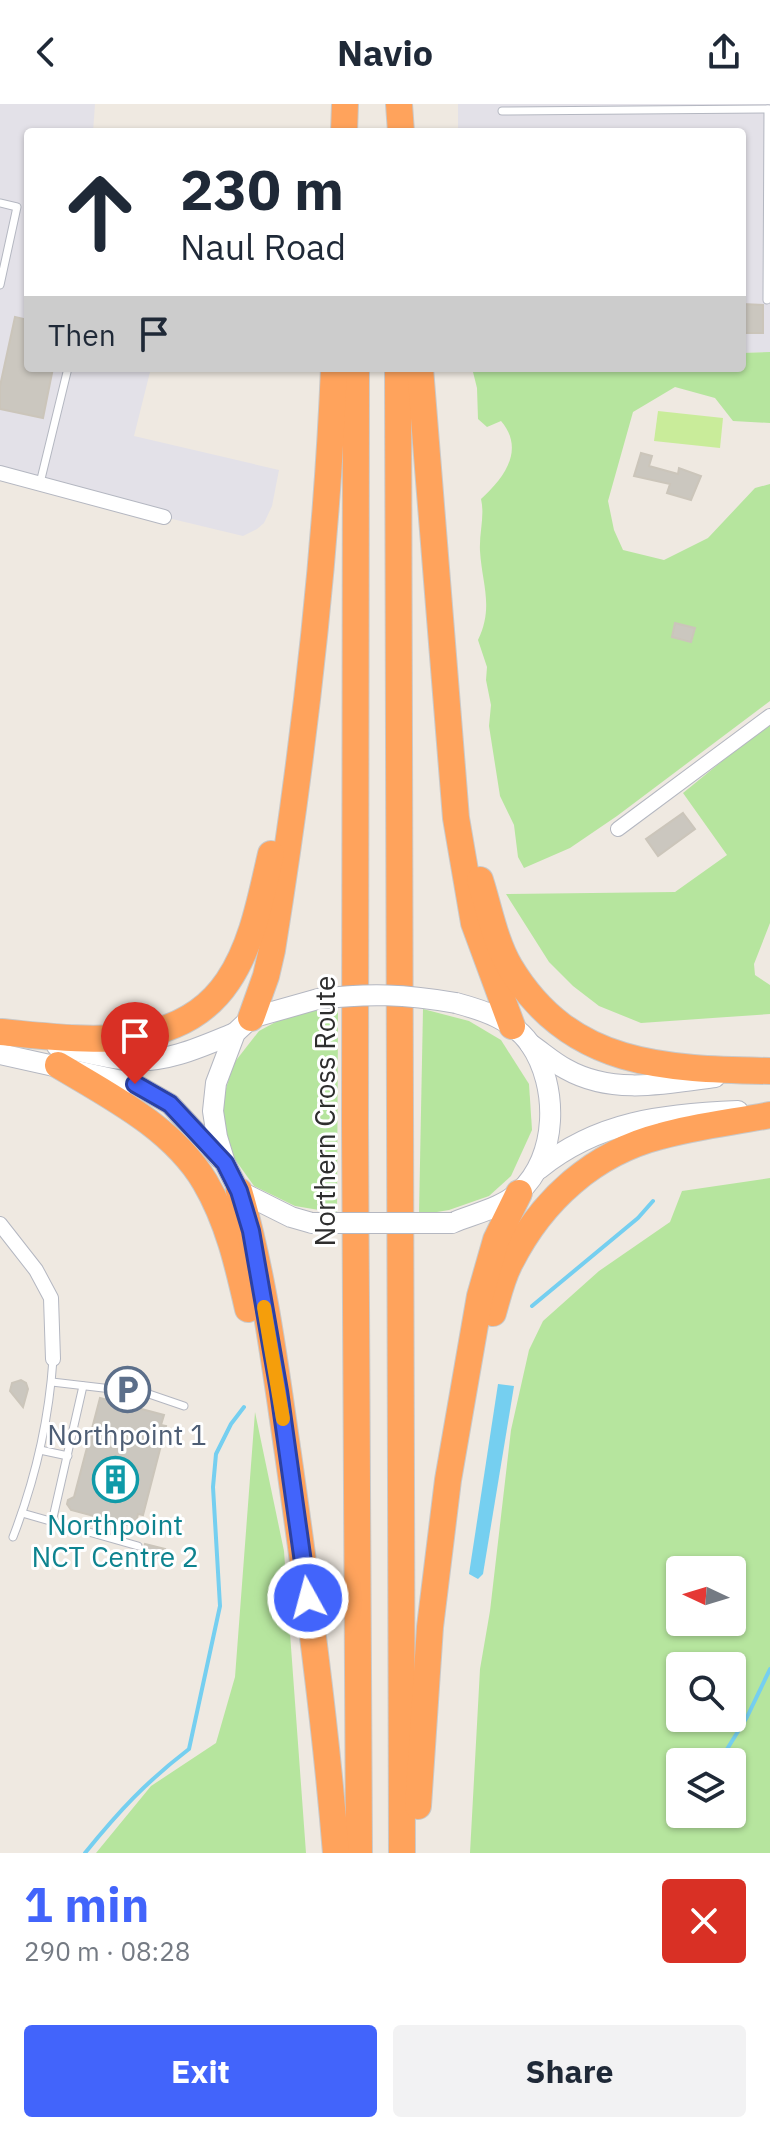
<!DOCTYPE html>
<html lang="en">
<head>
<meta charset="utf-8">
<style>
  body { margin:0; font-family:"IBM Plex Sans",sans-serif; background:#f2f2f3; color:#1f2937; height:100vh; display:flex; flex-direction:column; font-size:30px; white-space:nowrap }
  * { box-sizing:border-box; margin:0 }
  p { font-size:26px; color:#747a83 }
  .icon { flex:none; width:44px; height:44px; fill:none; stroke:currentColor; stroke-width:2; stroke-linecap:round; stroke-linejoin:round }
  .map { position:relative; height:1749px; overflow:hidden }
  .side { display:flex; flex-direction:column; background:#fff; flex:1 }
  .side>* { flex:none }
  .guide { position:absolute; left:24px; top:24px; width:722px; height:244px; border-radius:8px; box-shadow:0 2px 6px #0004; background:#fff; color:#1f2937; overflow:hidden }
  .needle { width:52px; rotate:274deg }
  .controls { position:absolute; left:666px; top:1452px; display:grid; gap:16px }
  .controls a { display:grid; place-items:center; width:80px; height:80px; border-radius:8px; background:#fff; box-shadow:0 2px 6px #0004; font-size:40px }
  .pin { position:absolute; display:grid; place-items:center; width:68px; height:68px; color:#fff; margin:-82px -34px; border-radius:50% 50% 50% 0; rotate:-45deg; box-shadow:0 0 8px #0007 }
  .pin .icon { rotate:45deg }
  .me { position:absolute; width:88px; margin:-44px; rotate:353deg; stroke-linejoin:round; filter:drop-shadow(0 0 6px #0008) }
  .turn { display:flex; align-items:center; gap:28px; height:168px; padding:0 24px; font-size:36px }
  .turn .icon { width:104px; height:104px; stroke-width:2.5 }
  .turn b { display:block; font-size:56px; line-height:68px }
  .then { display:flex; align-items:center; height:76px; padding:0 24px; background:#0003; gap:16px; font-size:30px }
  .round { display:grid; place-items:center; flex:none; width:84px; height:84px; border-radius:8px; background:#f2f2f3 }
  .head { display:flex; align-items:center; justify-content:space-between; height:136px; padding:0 24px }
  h1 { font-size:48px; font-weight:700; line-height:60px; color:#4264fb }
  .primary-button { display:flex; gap:16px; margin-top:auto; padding:16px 24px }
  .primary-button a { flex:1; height:92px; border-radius:8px; background:#4264fb; color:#fff; font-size:32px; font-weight:700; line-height:92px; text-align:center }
  .primary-button a+a { background:#f2f2f3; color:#1f2937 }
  header { display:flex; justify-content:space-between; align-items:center; height:104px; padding:0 24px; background:#fff; font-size:36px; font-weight:700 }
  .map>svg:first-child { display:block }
  .industrial { fill:#e3e1e8 }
  .green { fill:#b6e59e; fill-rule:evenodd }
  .pitch { fill:#c9ec9a }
  .water { fill:#75cff0 }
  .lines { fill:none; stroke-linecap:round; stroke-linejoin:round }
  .stream { stroke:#75cff0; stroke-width:4 }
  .building { fill:#cbc7bf; stroke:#cbc5ba; stroke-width:2 }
  .lane-casing { stroke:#b4b7c1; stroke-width:9 }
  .street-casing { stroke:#b4b7c1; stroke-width:16 }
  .secondary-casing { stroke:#b4b7c1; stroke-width:22 }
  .highway-casing { stroke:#c9c9c9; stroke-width:28 }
  .lane { stroke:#fff; stroke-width:7 }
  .street { stroke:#fff; stroke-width:14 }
  .secondary { stroke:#fff; stroke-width:20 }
  .highway { stroke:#ffa35c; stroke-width:26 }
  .secondary-bridge-casing { stroke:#b4b7c1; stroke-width:22; stroke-linecap:butt }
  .secondary-bridge { stroke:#fff; stroke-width:20 }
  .route-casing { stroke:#2b41a3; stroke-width:20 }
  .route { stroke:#4264fb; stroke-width:14 }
  .slow { stroke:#f59e0b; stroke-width:14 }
  .labels { text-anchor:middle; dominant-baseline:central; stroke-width:6; stroke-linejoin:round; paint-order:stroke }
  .street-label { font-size:28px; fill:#2e2e2e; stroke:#fff }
  .service-label { font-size:28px; fill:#4e5e75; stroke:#fff }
  .culture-label { font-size:28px; fill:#0d838f; stroke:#fff }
</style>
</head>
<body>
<header><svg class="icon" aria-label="back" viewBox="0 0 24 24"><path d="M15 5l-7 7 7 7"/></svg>Navio<svg class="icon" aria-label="share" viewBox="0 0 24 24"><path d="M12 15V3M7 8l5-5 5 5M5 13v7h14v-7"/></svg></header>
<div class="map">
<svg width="770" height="1749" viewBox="0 0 770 1749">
  <rect width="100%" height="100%" fill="#efe9e1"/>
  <!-- industrial -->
  <g class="industrial">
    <polygon points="0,0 95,0 93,28 28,28 28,264 151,264 134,332 279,366 272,402 264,419 257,425 243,432 164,413 0,369"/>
    <polygon points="458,0 770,0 770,248 742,249 742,28 458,28"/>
  </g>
  <!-- green -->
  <g class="green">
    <path d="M770 248V319L733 317 715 294 675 283 633 308 608 397 614 426 623 446 664 456 708 434 755 384 770 380V597L617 712 570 744 524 764 518 753 514 721 500 692 489 622 491 601 486 576 487 563 478 536C494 503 482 480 480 447 479 429 485 412 481 395 503 375 526 346 501 317L487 323 478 315 477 284 472 264H742V249Z"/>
    <polygon points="770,618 770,819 754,860 755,871 770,881 770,910 641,919 599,902 573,882 549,858 506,790 675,788 727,751 683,689"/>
    <polygon points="423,905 469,917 501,936 529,980 532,1026 511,1072 489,1092 449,1106 419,1111"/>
    <polygon points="338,906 337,1109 295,1102 254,1082 229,1047 222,997 234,959 259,927 296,907"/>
    <path d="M770 1074V1749H470L480 1565 490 1507 511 1326 529 1246 543 1217 599 1167 670 1118 682 1087ZM680 1466H732V1518H680ZM680 1562H732V1614H680ZM680 1658H732V1710H680Z"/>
    <polygon points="255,1308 284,1447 306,1749 96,1749 151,1682 216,1639 235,1573"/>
  </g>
  <!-- pitch -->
  <polygon class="pitch" points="658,307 723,314 720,344 654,337"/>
  <!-- water -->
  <polygon class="water" points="498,1280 514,1282 483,1470 478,1475 469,1470"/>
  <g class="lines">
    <!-- stream -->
    <g class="stream">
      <polyline points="532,1202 638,1114 653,1097"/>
      <polyline points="719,1658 747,1613 770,1565"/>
      <path d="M85 1749C119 1707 146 1678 189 1645L220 1502 213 1383 216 1350 231 1320 244 1303"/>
    </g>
  </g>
  <!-- building -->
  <g class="building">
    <polygon points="742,200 763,201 763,229 742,229"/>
    <polygon points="15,213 28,216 28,264 53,264 43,314 0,305 0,282"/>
    <polygon points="641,349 652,352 649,362 678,370 679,364 701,372 691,396 667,389 670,380 634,372"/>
    <polygon points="675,519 695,524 691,538 672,533"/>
    <polygon points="683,709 695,725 658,752 646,735"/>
    <polygon points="21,1276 26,1279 28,1285 23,1303 10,1287 12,1279"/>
    <polygon points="100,1294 164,1311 161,1321 166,1322 143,1411 138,1410 135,1423 71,1406 67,1400 68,1396 74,1393"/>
    <polygon points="145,1440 165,1445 162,1455 143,1450"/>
  </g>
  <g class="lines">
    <defs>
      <g id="lane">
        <polyline points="502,7 770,5"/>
        <polyline points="0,99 17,103 0,181"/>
        <polyline points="767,196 768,5"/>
        <polyline points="40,379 68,264"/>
        <polyline points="52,1278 146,1289 184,1302"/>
        <polyline points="40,1346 68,1352"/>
        <polyline points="22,1409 138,1442"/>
        <polyline points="52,1418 83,1282"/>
        <path d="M13 1433C35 1376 49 1316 53 1255"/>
      </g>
      <g id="street">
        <polyline points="0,369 164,413"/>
        <polyline points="618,725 770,612"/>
        <polyline points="0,1120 36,1166 51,1194 53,1255"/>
      </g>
      <g id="secondary">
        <path d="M530 940C542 948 553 958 566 965 612 991 665 980 715 973"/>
        <path d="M57 942C81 947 107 955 132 956 167 959 203 942 235 929"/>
        <polyline points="0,950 135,980 170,1000 220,1054"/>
        <path d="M539 1065C598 1017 664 1010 738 1007"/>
        <polyline points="312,1119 291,1113 239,1087 225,1059 217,1033 213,1007 216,979 235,929 251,914 318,895"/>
        <path d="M452 1119C473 1110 502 1104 519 1088 558 1053 559 982 530 940 514 916 482 906 456 899"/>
      </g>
      <g id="highway">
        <polyline points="399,0 401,28"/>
        <polyline points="344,28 345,0"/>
        <polyline points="356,264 355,1019 359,1749"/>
        <polyline points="398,264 402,1749"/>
        <polyline points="420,264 456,714 474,819 512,922"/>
        <path d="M480 776C489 804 495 838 510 863 570 963 665 965 770 967"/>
        <path d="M251 914 266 872 272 846C303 653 326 458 334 264"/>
        <path d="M1 928C77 935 178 952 228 877 253 840 261 792 271 750"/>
        <path d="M58 961C110 992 173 1024 205 1078 228 1117 238 1161 248 1205"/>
        <path d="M239 1087C264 1172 275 1262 288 1350 307 1483 325 1615 336 1749"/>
        <path d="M493 1209C498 1192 502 1173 511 1157 542 1096 594 1049 661 1032 697 1022 734 1018 770 1011"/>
        <polyline points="418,1702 430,1523 448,1376 480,1192 496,1136 519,1089"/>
      </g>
    </defs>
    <!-- lane casing -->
    <use href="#lane" class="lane-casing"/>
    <!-- street casing -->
    <use href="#street" class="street-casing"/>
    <!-- secondary casing -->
    <use href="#secondary" class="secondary-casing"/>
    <!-- highway casing -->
    <use href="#highway" class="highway-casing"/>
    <!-- lane -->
    <use href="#lane" class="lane"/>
    <!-- street -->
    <use href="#street" class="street"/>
    <!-- secondary -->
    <use href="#secondary" class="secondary"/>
    <!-- highway -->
    <use href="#highway" class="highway"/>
    <defs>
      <g id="secondary-bridge">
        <path d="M318 895C369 889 405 890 456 899"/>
        <polyline points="312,1119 452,1119"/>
      </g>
    </defs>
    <!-- secondary-bridge casing -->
    <use href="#secondary-bridge" class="secondary-bridge-casing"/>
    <!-- secondary-bridge -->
    <use href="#secondary-bridge" class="secondary-bridge"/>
  </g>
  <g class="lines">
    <defs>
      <polyline id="route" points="135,980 170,1000 225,1059 239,1087 251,1127 279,1287 308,1494"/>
    </defs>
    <!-- route casing -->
    <use href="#route" class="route-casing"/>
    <!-- route -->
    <use href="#route" class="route"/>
    <!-- slow -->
    <polyline class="slow" points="264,1203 283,1315"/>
  </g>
  <!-- icons -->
  <defs>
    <symbol id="parking-ring" viewBox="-11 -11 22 22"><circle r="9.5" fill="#fff" stroke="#5c6f8a" stroke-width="1.5"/><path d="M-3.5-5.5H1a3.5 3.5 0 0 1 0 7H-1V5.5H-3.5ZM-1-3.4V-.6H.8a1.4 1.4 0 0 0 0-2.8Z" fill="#5c6f8a"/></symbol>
    <symbol id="building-ring" viewBox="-11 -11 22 22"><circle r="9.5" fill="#fff" stroke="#0f9aa8" stroke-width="1.5"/><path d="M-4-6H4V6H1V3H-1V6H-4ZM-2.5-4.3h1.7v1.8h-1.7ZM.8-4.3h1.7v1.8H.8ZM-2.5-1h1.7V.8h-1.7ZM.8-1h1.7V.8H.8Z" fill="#0f9aa8"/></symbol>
  </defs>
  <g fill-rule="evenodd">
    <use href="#parking-ring" x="102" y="1260" width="51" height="51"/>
    <use href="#building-ring" x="90" y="1350" width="51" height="51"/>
  </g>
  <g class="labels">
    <!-- street labels -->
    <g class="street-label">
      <text transform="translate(324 1007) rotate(-90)">Northern Cross Route</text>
    </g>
    <!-- service labels -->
    <g class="service-label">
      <text x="127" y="1330">Northpoint 1</text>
    </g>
    <!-- culture labels -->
    <g class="culture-label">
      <text x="115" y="1420">Northpoint<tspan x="115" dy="32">NCT Centre 2</tspan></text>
    </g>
  </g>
</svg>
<div class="controls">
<a><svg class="needle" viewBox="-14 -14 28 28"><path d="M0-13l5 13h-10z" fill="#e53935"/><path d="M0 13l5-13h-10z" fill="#747a83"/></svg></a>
<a><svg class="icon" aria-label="search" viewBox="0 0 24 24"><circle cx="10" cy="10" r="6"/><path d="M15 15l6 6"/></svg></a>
<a><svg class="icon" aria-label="layers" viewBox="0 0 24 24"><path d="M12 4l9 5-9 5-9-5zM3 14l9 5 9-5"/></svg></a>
</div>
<div class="pin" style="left:135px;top:980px;background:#d93025"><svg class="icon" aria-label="arrive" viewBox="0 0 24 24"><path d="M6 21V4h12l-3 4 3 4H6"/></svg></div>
<svg class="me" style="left:308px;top:1494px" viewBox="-20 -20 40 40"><circle r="17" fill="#4264fb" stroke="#fff" stroke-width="3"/><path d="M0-11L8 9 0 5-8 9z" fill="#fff"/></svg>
<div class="guide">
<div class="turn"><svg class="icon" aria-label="ahead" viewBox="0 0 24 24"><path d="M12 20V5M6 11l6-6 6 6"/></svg><div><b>230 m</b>Naul Road</div></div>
<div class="then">Then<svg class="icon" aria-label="arrive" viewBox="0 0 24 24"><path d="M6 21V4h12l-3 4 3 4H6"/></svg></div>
</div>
</div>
<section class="side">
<div class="head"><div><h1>1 min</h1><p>290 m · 08:28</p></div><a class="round" style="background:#d93025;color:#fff"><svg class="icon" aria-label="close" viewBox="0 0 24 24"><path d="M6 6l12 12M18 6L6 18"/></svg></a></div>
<div class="primary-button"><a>Exit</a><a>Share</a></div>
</section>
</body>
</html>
